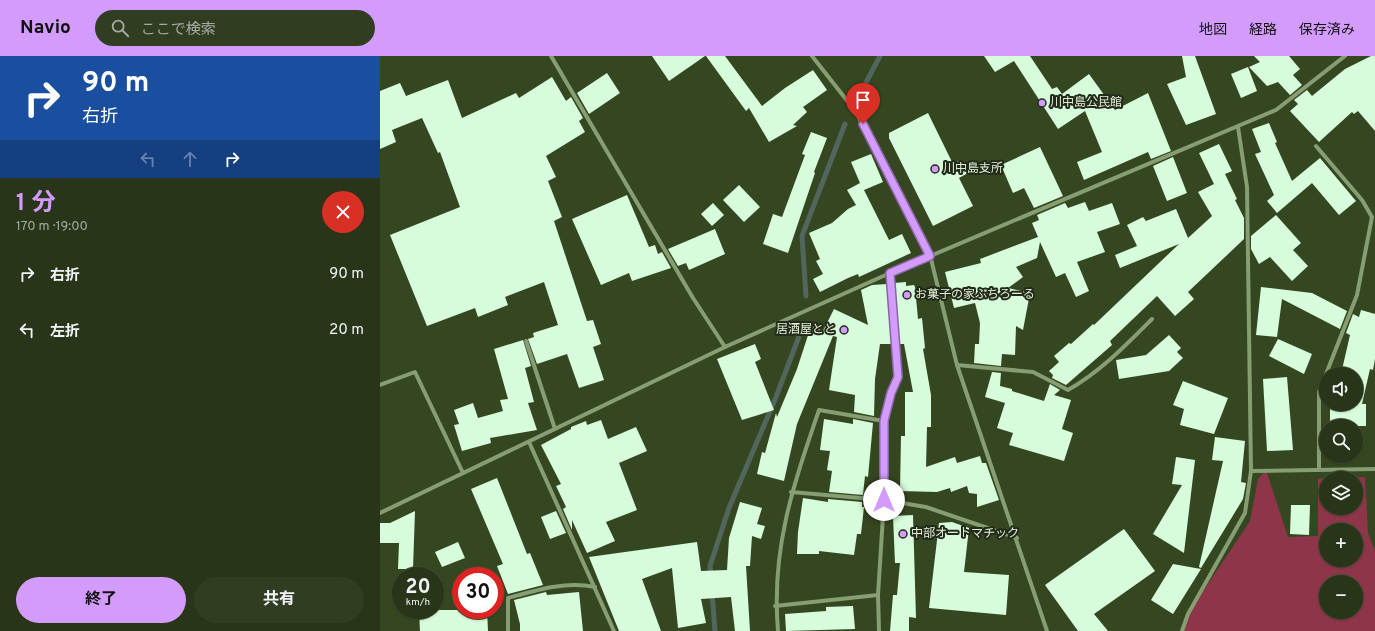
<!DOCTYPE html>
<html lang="ja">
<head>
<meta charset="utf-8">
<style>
  body { margin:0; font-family:Overpass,"Noto Sans JP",sans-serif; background:#303d21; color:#f1f3f6; height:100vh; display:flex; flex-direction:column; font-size:15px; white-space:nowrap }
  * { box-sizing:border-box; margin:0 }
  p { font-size:13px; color:#a5aba2 }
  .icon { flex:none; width:22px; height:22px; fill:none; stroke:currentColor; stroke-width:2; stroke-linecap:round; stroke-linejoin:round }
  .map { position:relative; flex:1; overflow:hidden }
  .drawer { display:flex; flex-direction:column; background:#283518; width:380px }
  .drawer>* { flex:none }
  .guide { background:#1a4fa0; color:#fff; overflow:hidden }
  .tools { position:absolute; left:939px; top:311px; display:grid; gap:8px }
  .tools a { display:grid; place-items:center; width:44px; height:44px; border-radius:50%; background:#283518; box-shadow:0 1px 3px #0004,0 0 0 1px #445037; font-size:20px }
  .speed { position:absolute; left:12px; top:511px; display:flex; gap:8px; font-size:20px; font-weight:700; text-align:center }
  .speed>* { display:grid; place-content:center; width:52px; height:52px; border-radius:50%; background:#283518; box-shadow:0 1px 3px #0004,0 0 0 1px #445037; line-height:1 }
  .speed small { font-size:10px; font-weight:400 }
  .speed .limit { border:6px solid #d22; background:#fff; color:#111 }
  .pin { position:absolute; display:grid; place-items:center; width:34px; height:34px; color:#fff; margin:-41px -17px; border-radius:50% 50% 50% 0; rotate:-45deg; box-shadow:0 0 4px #0007 }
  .pin .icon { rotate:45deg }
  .me { position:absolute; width:44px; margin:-22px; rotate:0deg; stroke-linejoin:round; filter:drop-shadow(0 0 3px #0008) }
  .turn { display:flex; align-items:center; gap:14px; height:84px; padding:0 16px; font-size:18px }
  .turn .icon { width:52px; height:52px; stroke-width:2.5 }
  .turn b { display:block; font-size:28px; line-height:34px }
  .lanes { display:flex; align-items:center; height:38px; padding:0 16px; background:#0003; justify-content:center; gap:20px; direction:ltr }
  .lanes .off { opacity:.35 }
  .round { display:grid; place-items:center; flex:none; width:42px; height:42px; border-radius:21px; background:#303d21 }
  .overview { display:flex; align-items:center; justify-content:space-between; height:68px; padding:0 16px }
  h1 { font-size:24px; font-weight:700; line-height:30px; color:#d39cfc }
  .primary-button { display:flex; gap:8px; margin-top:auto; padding:8px 16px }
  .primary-button a { flex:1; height:46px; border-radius:24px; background:#d39cfc; color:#111; font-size:16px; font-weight:700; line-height:46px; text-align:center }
  .primary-button a+a { background:#303d21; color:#f1f3f6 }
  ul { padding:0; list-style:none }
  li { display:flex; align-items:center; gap:12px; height:56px; padding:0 16px }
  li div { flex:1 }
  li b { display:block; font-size:15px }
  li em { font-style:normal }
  header { display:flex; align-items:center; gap:24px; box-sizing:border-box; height:56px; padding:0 20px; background:#d39cfc; color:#111 }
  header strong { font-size:19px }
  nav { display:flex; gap:22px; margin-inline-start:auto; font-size:14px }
  .search { width:280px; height:36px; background:#303d21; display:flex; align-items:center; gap:10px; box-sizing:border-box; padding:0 14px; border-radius:22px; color:#a5aba2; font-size:15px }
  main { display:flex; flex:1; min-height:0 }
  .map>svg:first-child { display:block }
  .green { fill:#8d3549; fill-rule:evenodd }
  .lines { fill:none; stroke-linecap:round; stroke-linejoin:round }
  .stream { stroke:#52665e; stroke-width:5 }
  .building { fill:#d6fcdc }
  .minor { stroke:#879d72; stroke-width:4 }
  .route-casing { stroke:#8965a4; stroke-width:10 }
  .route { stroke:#d39cfc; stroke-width:7 }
  .poi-dot { fill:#d39cfc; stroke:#222b19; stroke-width:1.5 }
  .labels { text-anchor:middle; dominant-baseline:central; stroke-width:4; stroke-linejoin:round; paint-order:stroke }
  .poi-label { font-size:12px; fill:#e3eed8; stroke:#222b19; text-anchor:start }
</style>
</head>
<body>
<header>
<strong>Navio</strong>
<div class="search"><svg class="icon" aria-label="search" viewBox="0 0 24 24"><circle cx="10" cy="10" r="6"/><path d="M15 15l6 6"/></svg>ここで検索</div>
<nav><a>地図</a><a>経路</a><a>保存済み</a></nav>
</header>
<main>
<section class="drawer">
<div class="guide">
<div class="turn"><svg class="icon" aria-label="right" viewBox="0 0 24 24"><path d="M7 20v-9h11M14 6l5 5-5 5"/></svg><div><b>90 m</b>右折</div></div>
<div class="lanes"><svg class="icon off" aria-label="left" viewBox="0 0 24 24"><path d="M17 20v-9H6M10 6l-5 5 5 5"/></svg><svg class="icon off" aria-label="ahead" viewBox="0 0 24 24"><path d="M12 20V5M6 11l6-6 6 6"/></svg><svg class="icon" aria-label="right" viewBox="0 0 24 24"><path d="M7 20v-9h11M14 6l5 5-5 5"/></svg></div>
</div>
<div class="overview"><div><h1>1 分</h1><p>170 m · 19:00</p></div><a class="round" style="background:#d93025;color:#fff"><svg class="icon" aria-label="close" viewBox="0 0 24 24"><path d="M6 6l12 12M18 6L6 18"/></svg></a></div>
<ul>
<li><svg class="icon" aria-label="right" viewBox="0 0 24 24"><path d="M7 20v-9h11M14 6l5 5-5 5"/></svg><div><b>右折</b></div><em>90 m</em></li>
<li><svg class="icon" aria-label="left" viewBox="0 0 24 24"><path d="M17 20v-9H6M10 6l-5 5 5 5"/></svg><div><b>左折</b></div><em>20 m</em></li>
</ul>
<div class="primary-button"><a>終了</a><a>共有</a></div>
</section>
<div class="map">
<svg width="995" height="575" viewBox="0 0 995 575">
  <rect width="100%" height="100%" fill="#354720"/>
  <!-- green -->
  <path class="green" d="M886 414 908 481 938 480V423L946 422V452H976V422H959L985 421 988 477 995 495V575H804L808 558 870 465 878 423ZM946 474H976V504H946ZM946 526H976V556H946Z"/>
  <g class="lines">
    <!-- stream -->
    <g class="stream">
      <polyline points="480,38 500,0"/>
      <polyline points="426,240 422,180 465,68"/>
      <polyline points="331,520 330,510 349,452 396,341 423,270"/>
      <polyline points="332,536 335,575"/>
    </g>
  </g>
  <!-- building -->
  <g class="building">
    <polygon points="272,0 325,0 289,25"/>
    <polygon points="326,0 345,0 382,50 405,32 433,14 447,34 423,51 427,56 413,69 417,70 389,86 369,52 366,55"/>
    <polygon points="604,0 650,0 672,33 677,31 682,38 709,18 735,54 768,37 791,95 771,103 768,96 704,124 697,106 722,96 705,55 678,73 634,5 615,16"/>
    <polygon points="802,0 815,0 836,58 806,69 787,28 806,21"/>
    <polygon points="874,0 909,0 920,13 913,19 922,29 910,39 898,26 887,30 869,11 880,6"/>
    <polygon points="991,0 995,0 995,75 978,55 974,58 972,56 939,86 910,55 918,48 914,44 927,34 932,40 965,13"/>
    <polygon points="868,11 877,35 861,42 851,18"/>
    <polygon points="227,17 240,37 209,58 197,37"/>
    <polygon points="172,21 186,45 191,41 203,62 199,65 205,76 166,100 176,121 168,125 182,161 174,165 207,265 213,264 221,288 213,291 224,324 199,332 187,298 157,308 148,283 154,281 153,277 178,269 164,226 125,241 128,249 98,261 95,252 47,270 10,179 80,151 60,96 58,97 42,62 12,74 16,86 0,93 0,35 20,27 26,40 68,24 82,62 136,37 139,42"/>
    <polygon points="548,57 573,108 581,104 588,117 579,122 593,150 553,170 509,82 509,77"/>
    <polygon points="889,67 897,86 895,87 912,125 940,102 976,145 959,159 932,127 897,157 887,145 894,139 875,98 881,96 872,73"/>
    <polygon points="431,76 447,82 434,116 435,117 408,197 383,188 393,158 402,161 425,99 422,98"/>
    <polygon points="839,88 852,115 845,118 857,143 855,144 864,162 864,183 808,236 814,243 795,260 777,240 730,285 732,289 686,329 672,322 673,319 669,315 679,306 674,300 689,287 691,288 713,268 714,269 799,188 740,212 735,199 757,190 747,169 763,161 766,165 796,153 808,182 832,160 818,136 834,128 819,97"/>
    <polygon points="660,91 683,140 654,152 644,132 633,137 621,109"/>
    <polygon points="491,98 503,126 484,134 509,184 522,178 531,197 479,221 478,218 468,222 440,236 433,223 443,218 436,205 440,203 429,177 452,167 468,153 476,149 467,134 480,127 471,106"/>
    <polygon points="793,101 807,137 787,145 773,110"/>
    <polygon points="359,129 380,151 364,166 343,144"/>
    <polygon points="247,139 269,191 275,189 278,198 282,196 291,212 252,225 249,217 221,229 192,163"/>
    <polygon points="705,146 709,155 732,147 740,168 717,176 725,196 697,206 709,235 696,241 685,217 676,221 660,186 657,202 636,211 643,221 628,232 650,237 643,274 636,270 635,299 622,298 621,310 594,307 595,288 599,288 600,267 595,247 574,252 565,216 601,207 600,203 658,181 652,167 659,164 657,159 685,147 688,152"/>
    <polygon points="333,147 344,159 332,170 321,158"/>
    <polygon points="896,159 921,187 913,194 928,210 912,225 890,201 879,208 871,193 871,180"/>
    <polygon points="335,173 345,198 309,214 306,207 298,210 288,193"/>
    <polygon points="526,226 526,230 534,229 535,231 538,263 542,262 545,292 543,293 551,339 551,371 547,371 546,411 575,401 577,407 600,400 602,407 606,407 619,444 597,451 597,438 589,437 587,430 571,436 570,432 557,436 520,435 521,380 525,380 525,336 533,336 524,288 519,288 514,227"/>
    <polygon points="507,228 512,288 500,288 495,323 494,360 474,356 475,339 449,334 457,281 453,280 417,368 404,425 377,418 382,396 385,397 396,357 397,361 417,313 431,270 443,275 454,253 488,269 481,234 492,229"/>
    <polygon points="881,231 932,237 967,255 960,273 902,243 897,281 876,279"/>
    <polygon points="981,254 995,258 995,303 993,314 990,313 982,348 986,348 986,370 950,370 950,348 980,348 976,348 976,318 961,318 970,279 966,277 973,258 979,261"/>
    <polygon points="789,279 801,292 797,296 803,302 789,315 739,323 736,304 766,299"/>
    <polygon points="898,283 932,298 924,318 889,300"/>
    <polygon points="143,284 151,310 145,312 154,346 148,347 157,374 110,382 111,387 82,395 74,369 79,368 74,354 93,347 98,362 123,355 120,344 128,343 114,293"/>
    <polygon points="375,288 381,303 375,306 394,354 362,364 337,303"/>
    <polygon points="612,316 621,317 620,330 632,333 632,335 664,345 670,328 680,334 674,339 691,344 682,373 693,377 684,405 629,389 633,377 617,372 625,347 605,341"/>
    <polygon points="907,321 913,394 887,395 883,323"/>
    <polygon points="803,325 848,342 834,378 800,369 804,353 793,349"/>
    <polygon points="444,363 473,368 473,363 493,367 488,421 485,420 483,439 449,436 452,415 447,414 450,395 440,394"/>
    <polygon points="221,364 228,383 256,371 267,395 239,407 257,454 226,466 235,485 207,497 192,464 192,474 183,453 186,451 176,430 181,428 161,389 191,373 191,371 206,365 207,369"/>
    <polygon points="835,381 865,385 861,426 866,427 863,443 821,512 819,511 843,405 832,404"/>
    <polygon points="796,401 815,404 804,497 773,478 802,429 792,428"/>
    <polygon points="117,422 147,498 150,497 163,529 128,538 117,510 123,508 91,433"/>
    <polygon points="423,442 448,446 448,443 482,446 482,451 484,451 481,478 477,478 474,499 439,495 439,498 417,498 418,476"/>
    <polygon points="360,446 382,452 377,468 385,470 381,483 372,480 370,510 366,510 370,575 355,575 351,541 321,543 326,567 298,572 292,512 262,523 281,575 239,575 209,501 317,486 321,515 347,514 349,482"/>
    <polygon points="911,449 930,449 929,479 910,478"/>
    <polygon points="35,455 33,513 18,513 19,487 0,487 0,467 10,467"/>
    <polygon points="176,455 186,477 170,483 161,461"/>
    <polygon points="533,459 536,562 529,561 529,575 510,575 513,539 517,539 520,507 515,507 513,460"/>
    <polygon points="572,466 589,472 584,516 629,519 626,559 549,552 559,467"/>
    <polygon points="744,473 775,515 714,558 728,575 698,575 665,529"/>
    <polygon points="78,486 85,502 62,511 55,496"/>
    <polygon points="793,508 821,513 793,558 771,544"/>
    <polygon points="166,536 167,539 199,536 203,575 140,575 140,568 134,544"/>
    <polygon points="473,550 475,573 406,575 405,558 446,555 446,551"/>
    <polygon points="39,554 107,554 108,575 40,575"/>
  </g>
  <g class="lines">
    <!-- minor -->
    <g class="minor">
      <polyline points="171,0 313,242 345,291"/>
      <polyline points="432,0 476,56 550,199 577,309 667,575"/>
      <polyline points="936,90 982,144 992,161 977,239 939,336 939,414"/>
      <polyline points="146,285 175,373"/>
      <path d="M577 309 653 316 688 334C720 316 746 289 772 263"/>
      <polyline points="0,329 35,316 83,417"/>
      <polyline points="149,386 234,575"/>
      <polyline points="871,415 995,413"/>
      <polyline points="411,436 504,444 546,451 637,482"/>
      <polyline points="0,457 345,291 510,217 896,54 965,0"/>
      <polyline points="395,550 498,539"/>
      <path d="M128 575V542C157 534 185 525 215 531"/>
      <path d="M398 575C391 493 413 430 439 354L504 365"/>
      <polyline points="499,575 498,539 504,444 504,365 511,337 518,321 510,217"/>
      <polyline points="802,575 808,558 865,457 871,415 867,131 858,71"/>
    </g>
  </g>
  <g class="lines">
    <defs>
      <polyline id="route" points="483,68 550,200 510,217 518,321 511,337 504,365 504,444"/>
    </defs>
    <!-- route casing -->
    <use href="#route" class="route-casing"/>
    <!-- route -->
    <use href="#route" class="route"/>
  </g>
  <!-- markers -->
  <g class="poi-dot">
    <circle cx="662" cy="47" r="4"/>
    <circle cx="555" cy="113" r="4"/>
    <circle cx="527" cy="239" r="4"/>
    <circle cx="464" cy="274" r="4"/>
    <circle cx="523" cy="478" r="4"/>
  </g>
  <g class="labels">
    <!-- poi labels -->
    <g class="poi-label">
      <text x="670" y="47">川中島公民館</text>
      <text x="563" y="113">川中島支所</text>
      <text x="535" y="239">お菓子の家ぷちろーる</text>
      <text x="456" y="274" text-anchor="end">居酒屋とと</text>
      <text x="531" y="478">中部オートマチック</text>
    </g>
  </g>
</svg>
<div class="tools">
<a><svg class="icon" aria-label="sound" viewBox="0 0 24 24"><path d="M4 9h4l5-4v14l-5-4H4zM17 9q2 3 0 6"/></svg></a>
<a><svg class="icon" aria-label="search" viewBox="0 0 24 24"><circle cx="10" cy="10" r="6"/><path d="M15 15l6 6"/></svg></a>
<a><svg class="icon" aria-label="layers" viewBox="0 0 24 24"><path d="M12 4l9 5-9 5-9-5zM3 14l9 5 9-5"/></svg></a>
<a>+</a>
<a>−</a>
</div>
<div class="speed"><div>20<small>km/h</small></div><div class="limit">30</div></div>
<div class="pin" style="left:483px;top:68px;background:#d93025"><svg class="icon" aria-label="arrive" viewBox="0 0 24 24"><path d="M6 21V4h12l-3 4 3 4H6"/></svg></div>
<svg class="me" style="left:504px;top:444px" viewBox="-20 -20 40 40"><circle r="19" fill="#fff"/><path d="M0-13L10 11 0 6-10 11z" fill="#d39cfc"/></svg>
</div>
</main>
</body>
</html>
